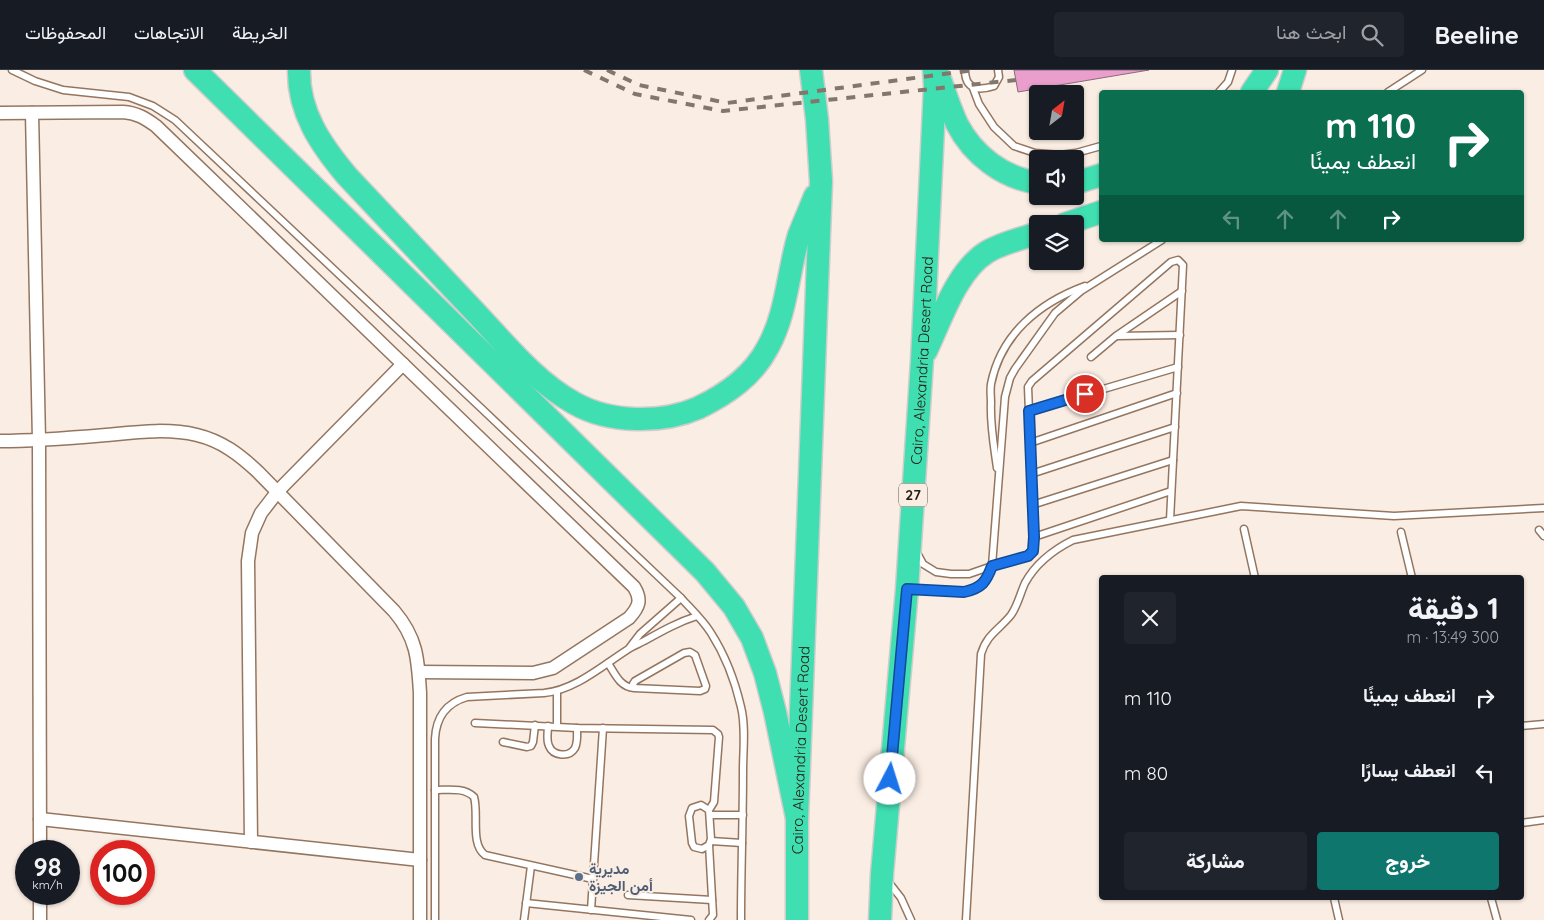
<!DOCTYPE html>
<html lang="ar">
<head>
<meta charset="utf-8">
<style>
  body { margin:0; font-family:Quicksand,Vazirmatn,sans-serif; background:#20242c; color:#f1f3f6; direction:rtl; height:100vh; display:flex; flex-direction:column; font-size:19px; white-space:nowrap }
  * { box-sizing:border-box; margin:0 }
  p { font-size:16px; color:#9ea1a6 }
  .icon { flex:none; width:28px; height:28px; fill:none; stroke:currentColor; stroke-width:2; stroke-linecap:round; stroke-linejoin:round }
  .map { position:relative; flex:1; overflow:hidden; direction:ltr }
  .sheet { position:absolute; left:1099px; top:505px; width:425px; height:325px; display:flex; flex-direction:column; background:#171b24; border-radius:5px; box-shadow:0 1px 4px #0004; direction:rtl }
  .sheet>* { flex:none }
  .hud { position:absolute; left:1099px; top:20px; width:425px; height:152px; border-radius:5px; box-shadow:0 1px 4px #0004; direction:rtl; background:#0b6e4f; color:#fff; overflow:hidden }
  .needle { width:32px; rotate:31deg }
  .fabs { position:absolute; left:1029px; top:15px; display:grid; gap:10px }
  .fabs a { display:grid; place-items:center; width:55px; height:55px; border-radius:5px; background:#171b24; box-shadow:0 1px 4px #0004; font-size:25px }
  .speed { position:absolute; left:15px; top:770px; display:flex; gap:10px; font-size:25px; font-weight:700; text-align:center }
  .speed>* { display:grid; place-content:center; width:65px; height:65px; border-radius:50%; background:#171b24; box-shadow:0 1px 4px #0004; line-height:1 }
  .speed small { font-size:12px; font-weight:400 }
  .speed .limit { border:8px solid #d22; background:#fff; color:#111 }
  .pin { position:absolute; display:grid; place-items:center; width:42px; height:42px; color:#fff; margin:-21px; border:2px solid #fff; border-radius:50%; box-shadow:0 1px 5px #0007 }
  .me { position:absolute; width:55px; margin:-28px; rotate:5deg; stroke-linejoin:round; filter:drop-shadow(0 0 4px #0008) }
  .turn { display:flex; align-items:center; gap:18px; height:105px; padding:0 25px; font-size:22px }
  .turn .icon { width:65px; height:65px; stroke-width:2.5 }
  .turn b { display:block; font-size:35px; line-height:42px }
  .lanes { display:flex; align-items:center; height:48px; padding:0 25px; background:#0003; justify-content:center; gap:25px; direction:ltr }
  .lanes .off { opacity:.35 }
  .round { display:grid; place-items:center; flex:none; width:52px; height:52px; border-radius:5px; background:#20242c }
  .head { display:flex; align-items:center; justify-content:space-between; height:85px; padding:0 25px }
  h1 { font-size:30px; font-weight:800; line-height:38px }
  .primary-button { display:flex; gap:10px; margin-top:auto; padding:10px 25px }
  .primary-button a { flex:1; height:58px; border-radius:5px; background:#0f766e; color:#fff; font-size:20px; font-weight:800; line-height:58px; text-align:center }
  .primary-button a+a { background:#20242c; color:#f1f3f6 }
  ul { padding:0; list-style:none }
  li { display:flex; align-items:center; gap:15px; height:75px; padding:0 25px }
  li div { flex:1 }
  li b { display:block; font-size:19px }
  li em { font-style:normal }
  header { display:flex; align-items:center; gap:30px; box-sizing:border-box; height:70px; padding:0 25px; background:#171b24; border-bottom:1px solid #363941 }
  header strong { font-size:24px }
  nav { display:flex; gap:28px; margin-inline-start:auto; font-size:18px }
  .search { width:350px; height:45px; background:#20242c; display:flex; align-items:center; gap:12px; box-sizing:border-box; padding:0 18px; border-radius:5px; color:#9ea1a6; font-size:19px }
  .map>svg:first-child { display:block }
  .building { fill:#ea9ecc; stroke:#8a6a7d }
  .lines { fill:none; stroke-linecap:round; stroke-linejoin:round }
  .service-casing { stroke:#947660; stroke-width:9 }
  .minor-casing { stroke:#947660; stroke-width:15 }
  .motorway-casing { stroke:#cfcdcb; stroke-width:25 }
  .service { stroke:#fff; stroke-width:6 }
  .minor { stroke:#fff; stroke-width:12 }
  .motorway { stroke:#3fdfb2; stroke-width:22 }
  .rail { stroke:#83776d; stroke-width:4; stroke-dasharray:9 9; stroke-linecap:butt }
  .route-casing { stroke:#114b97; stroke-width:12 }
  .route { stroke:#1a73e8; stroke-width:9 }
  .service-dot { fill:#5c6f8a; stroke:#faede3; stroke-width:2 }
  .labels { text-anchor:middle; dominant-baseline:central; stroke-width:4; stroke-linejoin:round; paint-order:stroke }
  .shield { fill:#faede3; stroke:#665950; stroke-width:1 }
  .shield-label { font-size:14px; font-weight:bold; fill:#261a11 }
  .street-label { font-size:15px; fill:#261a11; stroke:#faede3 }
  .service-label { font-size:15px; font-weight:bold; fill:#4e5e75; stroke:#faede3; text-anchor:start }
</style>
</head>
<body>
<header>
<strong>Beeline</strong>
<div class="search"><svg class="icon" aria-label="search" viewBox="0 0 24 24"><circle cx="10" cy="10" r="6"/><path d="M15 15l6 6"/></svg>ابحث هنا</div>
<nav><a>الخريطة</a><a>الاتجاهات</a><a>المحفوظات</a></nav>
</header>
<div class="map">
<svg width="1544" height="850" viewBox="0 0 1544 850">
  <rect width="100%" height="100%" fill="#faede3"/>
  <!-- building -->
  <polygon class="building" points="1014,0 1149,0 1018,22"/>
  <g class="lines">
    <defs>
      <g id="service">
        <path d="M12 0 35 11 63 20 129 27 153 36 175 50 481 338 681 528C691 539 703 550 711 563 725 585 735 611 741 637 746 657 743 680 743 701 743 751 741 800 741 850"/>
        <path d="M965 0C965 20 979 21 994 16L999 7 998 0"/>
        <polyline points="973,18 979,34 994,57 1014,76 1035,83 1060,85 1076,83 1101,76"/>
        <polyline points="1219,22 1228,12 1232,0"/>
        <polyline points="1388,22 1422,0"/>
        <polyline points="1117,266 1180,265"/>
        <polyline points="1091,287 1116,266 1182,221"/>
        <polyline points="1029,341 1178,297"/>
        <polyline points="1030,373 1177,323"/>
        <path d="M997 398C994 376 990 355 991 333 991 327 990 320 991 314 1001 264 1039 233 1085 216"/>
        <polyline points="1031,404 1175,357"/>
        <polyline points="1032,435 1173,390"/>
        <polyline points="1244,459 1255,508"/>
        <polyline points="1539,460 1544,466"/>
        <polyline points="1401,462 1412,508"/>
        <polyline points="1034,467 1171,421"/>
        <polyline points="917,483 923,494 936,502 951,504 969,504 992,496 1028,486 1033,481 1034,467 1028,317 1032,311 1171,192 1178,190 1183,195 1170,450"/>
        <path d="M910 520C926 520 968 526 981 516 987 511 990 503 992 496L1005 327 1010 308 1015 299 1055 243 1081 221 1162 170"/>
        <polyline points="630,577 640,564 681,528"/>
        <path d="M608 593C615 604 620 617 634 618L700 621 705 619 706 616 695 585 690 582 684 583 635 611 633 614 634 618"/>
        <polyline points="557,621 557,656"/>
        <polyline points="475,653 577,658 713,660 718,664 719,667 714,732 709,740"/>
        <path d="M548 656C548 662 546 670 549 676 553 686 569 688 575 678 578 672 577 664 577 658"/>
        <polyline points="1521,656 1544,654"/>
        <polyline points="503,672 527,677 531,676 533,672 535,655"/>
        <path d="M435 720C448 720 464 717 474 727 479 744 470 774 485 785L593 809"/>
        <polygon points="701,735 709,740 711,769 709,775 702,779 694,777 692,773 689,746 692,738"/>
        <polyline points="710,745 743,745"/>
        <polyline points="1521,753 1544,750"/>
        <polyline points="711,771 742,773"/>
        <polyline points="709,775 713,845 709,850"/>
        <polyline points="887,810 901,828 911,850"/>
        <polyline points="628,825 712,830"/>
        <polyline points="1334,828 1339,850"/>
        <polyline points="1491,828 1497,850"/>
        <polyline points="526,833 691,850"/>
        <polyline points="591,840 603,658"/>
        <path d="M435 850V669C436 647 446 633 467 627L544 623C575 620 602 596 627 580 632 576 639 574 644 571 662 561 678 552 697 546"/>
        <polyline points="524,850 531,796"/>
        <path d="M966 850 981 584C987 564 999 560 1011 545 1018 535 1020 524 1025 513 1036 493 1053 480 1073 470L1241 436 1394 446 1544 438"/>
      </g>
      <g id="minor">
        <path d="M0 43 123 42C137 43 145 48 156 56L634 517C642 530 639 537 629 548L553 598 533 603 419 602"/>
        <polyline points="32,43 39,370 40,781"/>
        <path d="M0 371C36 371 71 368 106 365 137 362 167 358 197 365 222 371 240 385 258 402L394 541C417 568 418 589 420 623V850"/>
        <polyline points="40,749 420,790"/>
        <polyline points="251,772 248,491 252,463 261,443 278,421 403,294"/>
        <polyline points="40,824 40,850"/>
      </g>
      <g id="motorway">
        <polyline points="195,0 705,502 734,537 752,568 765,603 775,642 797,748"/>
        <path d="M299 0C298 42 321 75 347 106 390 152 434 198 477 244 506 275 536 312 574 333 609 353 661 354 698 338 727 324 753 306 768 277 787 243 788 201 799 165 804 152 810 139 815 126"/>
        <path d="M939 7C945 22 950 39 957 54 973 85 1003 108 1038 113"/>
        <polyline points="1252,22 1267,0"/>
        <polyline points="1288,22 1295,0"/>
        <polyline points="1075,113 1101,105"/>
        <polyline points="1065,154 1101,142"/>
        <path d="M926 281C941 250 956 201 987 182 1002 173 1021 169 1038 163"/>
        <path id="s1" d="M797 850V748L821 111 817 49 811 0"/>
        <path id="s2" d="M880 850 882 804 907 519 922 291 935 16 934 0"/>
      </g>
    </defs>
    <!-- service casing -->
    <use href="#service" class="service-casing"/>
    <!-- minor casing -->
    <use href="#minor" class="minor-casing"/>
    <!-- motorway casing -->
    <use href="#motorway" class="motorway-casing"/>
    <!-- service -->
    <use href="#service" class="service"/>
    <!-- minor -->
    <use href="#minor" class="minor"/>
    <!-- motorway -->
    <use href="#motorway" class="motorway"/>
    <!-- rail -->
    <g class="rail">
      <polyline points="584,0 635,24 723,41 1016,10"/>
      <polyline points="607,0 639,15 727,33 974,0"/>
    </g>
  </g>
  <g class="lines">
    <defs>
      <path id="route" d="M890 709 907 519 964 522C982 518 986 512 992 496L1028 486 1033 481 1034 467 1029 341 1085 324"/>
    </defs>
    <!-- route casing -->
    <use href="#route" class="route-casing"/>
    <!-- route -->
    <use href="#route" class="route"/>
  </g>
  <!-- markers -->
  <circle class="service-dot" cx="579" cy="807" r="5"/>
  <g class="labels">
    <!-- shield labels -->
    <rect class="shield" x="899" y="413.5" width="28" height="23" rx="4"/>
    <g class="shield-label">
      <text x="913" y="425">27</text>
    </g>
    <!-- street labels -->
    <g class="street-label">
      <text stroke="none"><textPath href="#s2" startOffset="561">Cairo, Alexandria Desert Road</textPath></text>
      <text stroke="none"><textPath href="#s1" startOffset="170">Cairo, Alexandria Desert Road</textPath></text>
    </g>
    <!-- service labels -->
    <g class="service-label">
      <text x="589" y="798">مديرية<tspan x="589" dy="17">أمن الجيزة</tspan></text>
    </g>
  </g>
</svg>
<div class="fabs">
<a><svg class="needle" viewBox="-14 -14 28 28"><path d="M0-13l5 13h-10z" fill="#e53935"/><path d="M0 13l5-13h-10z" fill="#9ea1a6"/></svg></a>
<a><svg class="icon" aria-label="sound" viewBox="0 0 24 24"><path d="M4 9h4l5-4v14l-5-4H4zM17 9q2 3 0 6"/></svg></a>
<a><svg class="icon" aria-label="layers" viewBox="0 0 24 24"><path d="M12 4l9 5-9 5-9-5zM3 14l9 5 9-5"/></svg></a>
</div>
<div class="speed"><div>98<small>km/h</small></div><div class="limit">100</div></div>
<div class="pin" style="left:1085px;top:324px;background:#d93025"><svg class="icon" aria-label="arrive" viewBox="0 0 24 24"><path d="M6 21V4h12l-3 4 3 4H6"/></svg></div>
<svg class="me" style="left:890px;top:709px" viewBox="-20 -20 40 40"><circle r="19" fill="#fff"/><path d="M0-13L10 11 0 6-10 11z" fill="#1a73e8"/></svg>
<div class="hud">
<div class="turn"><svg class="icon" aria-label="right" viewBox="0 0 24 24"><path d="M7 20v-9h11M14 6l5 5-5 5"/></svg><div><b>110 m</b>انعطف يمينًا</div></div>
<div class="lanes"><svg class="icon off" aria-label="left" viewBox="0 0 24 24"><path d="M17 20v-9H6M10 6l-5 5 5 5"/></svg><svg class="icon off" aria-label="ahead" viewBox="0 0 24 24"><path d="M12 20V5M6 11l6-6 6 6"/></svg><svg class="icon off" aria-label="ahead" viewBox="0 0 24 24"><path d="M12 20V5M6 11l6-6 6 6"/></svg><svg class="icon" aria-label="right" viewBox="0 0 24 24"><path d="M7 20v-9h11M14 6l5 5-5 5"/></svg></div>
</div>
<section class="sheet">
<div class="head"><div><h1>1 دقيقة</h1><p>300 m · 13:49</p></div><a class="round"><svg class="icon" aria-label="close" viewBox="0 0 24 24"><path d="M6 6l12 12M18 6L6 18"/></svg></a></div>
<ul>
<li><svg class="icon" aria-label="right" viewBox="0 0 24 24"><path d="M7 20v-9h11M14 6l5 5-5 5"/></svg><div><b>انعطف يمينًا</b></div><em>110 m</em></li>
<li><svg class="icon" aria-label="left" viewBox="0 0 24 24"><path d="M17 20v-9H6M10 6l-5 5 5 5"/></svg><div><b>انعطف يسارًا</b></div><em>80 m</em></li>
</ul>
<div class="primary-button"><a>خروج</a><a>مشاركة</a></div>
</section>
</div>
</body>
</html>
